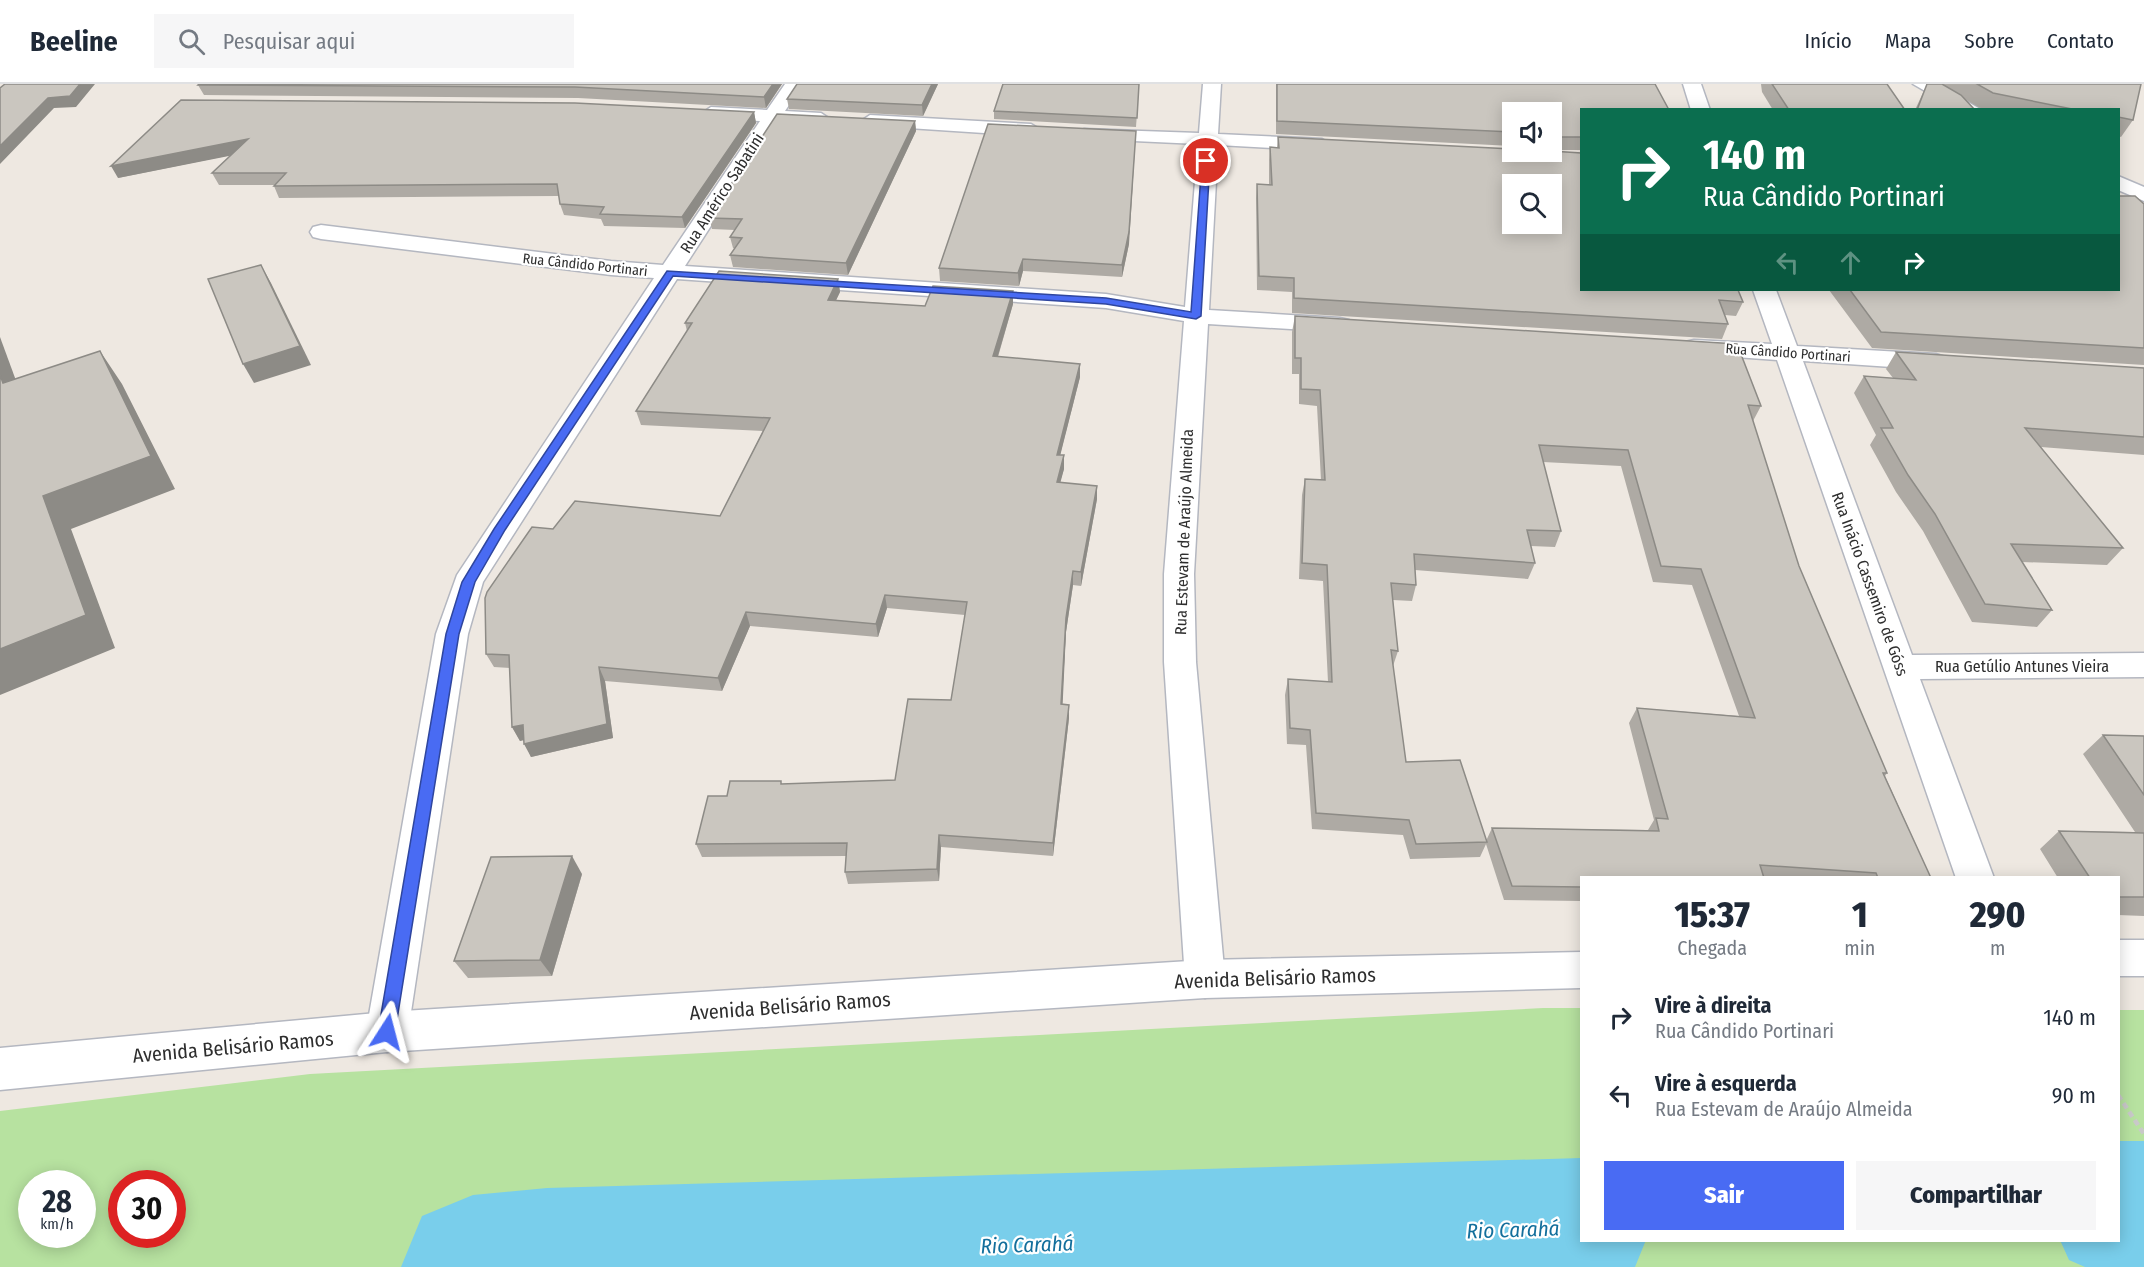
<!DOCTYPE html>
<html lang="pt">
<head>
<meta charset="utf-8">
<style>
  body { margin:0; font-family:"Fira Sans Condensed",sans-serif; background:#f6f6f7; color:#1f2937; height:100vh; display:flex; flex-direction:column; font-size:22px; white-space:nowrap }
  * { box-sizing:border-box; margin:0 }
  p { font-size:20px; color:#747a83 }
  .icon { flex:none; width:33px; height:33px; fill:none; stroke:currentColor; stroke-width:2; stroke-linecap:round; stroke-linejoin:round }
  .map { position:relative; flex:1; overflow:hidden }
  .drawer { position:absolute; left:1580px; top:792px; width:540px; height:366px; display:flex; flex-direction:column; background:#fff; border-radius:0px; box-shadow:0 3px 15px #0003 }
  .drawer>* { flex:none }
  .hud { position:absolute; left:1580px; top:24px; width:540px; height:183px; border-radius:0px; box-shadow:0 3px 15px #0003; background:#0b6e4f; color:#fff; overflow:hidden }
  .controls { position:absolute; left:1502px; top:18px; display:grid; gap:12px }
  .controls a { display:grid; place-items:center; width:60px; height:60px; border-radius:0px; background:#fff; box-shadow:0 3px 15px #0003; font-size:30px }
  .speed { position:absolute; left:18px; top:1086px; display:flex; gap:12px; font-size:30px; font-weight:700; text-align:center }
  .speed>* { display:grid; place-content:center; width:78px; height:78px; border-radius:50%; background:#fff; box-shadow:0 3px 15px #0003; line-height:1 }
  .speed small { font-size:15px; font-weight:400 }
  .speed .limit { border:9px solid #d22; background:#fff; color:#111 }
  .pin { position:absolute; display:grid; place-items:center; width:51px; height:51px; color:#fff; margin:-26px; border:3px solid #fff; border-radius:50%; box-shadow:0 2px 6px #0007 }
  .me { position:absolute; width:66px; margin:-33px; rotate:9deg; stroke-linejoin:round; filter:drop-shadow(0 0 4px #0008) }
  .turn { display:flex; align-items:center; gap:21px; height:126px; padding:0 24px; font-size:27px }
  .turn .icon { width:78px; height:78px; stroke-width:2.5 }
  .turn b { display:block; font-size:42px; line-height:51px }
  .lanes { display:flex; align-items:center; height:57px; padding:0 24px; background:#0003; justify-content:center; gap:30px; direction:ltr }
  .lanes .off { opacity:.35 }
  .eta { display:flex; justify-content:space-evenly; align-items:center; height:102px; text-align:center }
  .eta b { font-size:36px; font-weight:800; line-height:42px }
  .cta { display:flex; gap:12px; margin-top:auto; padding:12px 24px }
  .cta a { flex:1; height:69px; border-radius:0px; background:#496bf3; color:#fff; font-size:24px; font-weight:800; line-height:69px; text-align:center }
  .cta a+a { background:#f6f6f7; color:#1f2937 }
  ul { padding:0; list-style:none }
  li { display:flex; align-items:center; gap:18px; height:78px; padding:0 24px }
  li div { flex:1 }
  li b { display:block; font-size:22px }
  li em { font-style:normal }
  header { display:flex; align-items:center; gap:36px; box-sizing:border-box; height:84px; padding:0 30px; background:#fff; border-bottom:2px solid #e0e1e3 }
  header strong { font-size:28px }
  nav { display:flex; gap:33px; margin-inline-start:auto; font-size:21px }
  .search { width:420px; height:54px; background:#f6f6f7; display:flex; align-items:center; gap:15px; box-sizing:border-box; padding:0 21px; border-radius:0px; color:#747a83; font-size:22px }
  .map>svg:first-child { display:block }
  .green { fill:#b7e2a0; fill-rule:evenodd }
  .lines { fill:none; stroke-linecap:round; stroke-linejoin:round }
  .river { fill:#79ceeb; fill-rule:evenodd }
  .street-casing { stroke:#b4b7c0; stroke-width:3 }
  .secondary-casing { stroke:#b4b7c0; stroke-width:3 }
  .path { stroke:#c9c9c9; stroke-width:4.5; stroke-dasharray:6 4; stroke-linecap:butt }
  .street { fill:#fff; fill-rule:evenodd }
  .secondary { fill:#fff; fill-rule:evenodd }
  .wall { fill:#aeaaa4; fill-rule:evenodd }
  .shaded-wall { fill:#8d8b86 }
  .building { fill:#cac6bf; stroke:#8d8b86; stroke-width:1.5; fill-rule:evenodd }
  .route { fill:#496bf3; stroke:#2f469e; stroke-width:1.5 }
  .labels { text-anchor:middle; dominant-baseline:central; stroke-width:4.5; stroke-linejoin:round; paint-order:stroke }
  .far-street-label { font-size:14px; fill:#2e2e2e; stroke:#fff }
  .street-label { font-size:16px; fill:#2e2e2e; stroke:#fff }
  .near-street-label { font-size:20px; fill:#2e2e2e; stroke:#fff }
  .near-water-label { font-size:21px; font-style:italic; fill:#136f9c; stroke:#fff }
</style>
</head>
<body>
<header>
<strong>Beeline</strong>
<div class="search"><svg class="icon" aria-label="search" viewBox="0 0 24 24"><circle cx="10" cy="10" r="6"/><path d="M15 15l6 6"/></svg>Pesquisar aqui</div>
<nav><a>Início</a><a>Mapa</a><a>Sobre</a><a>Contato</a></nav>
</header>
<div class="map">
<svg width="2144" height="1183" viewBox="0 0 2144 1183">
  <rect width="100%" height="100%" fill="#eee8e1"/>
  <!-- green -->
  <path class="green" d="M1543 924H1581V1156H2118V926H2144V1183H0V1027L310 990ZM32 1100H82V1150H32ZM122 1100H172V1150H122Z"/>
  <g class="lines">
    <!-- river -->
    <g class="river">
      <polygon points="2118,1057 2144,1057 2144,1183 2085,1183 2069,1176 2060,1156 2118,1156"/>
      <polygon points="1581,1074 1581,1156 1646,1156 1635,1183 401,1183 422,1132 473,1111 547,1104"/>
    </g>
    <defs>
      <g id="street">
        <polygon points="785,0 803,0 785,27 821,29 830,35 821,41 778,38 685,182 1106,210 1185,223 1198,60 1091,55 1081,49 1084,45 1199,49 1203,0 1221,0 1218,50 1322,55 1332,61 1322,67 1218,61 1209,226 1340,234 1349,236 1352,241 1349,246 1340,248 1208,240 1194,490 1196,578 1225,895 1219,908 1205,914 1191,908 1185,895 1164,578 1164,490 1184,237 1106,224 677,195 483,498 468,550 408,948 402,962 387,968 372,962 366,948 436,550 457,491 654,194 611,191 321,155 313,153 310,148 313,143 321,141 611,177 663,181 760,37 711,35 702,29 711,23 767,26"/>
        <polygon points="1683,0 1701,0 1710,26 1691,26"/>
        <polygon points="1913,0 1936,0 1982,26 1958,26"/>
        <polygon points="870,31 1031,40 1041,46 1031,52 863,41 861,37"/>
        <polygon points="2118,92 2144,103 2144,117 2118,106"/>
        <polygon points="1753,206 1776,206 1797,262 1936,270 1945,273 1949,278 1945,283 1936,286 1803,277 1912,571 2144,569 2144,593 1920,595 1994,794 1956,794 1777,276 1694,270 1685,268 1682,263 1685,258 1694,256 1772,260"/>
      </g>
      <g id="secondary">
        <rect x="2118" y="856" width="26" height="36"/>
        <polygon points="1581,868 1581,904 1205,914 387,968 0,1006 0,964 387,928 1205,876"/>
      </g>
    </defs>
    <!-- street casing -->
    <use href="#street" class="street-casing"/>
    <!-- secondary casing -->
    <use href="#secondary" class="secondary-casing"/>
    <!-- path -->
    <polyline class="path" points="2118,1011 2144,1050"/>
    <!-- street -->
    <use href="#street" class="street"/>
    <!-- secondary -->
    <use href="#secondary" class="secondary"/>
  </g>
  <!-- wall -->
  <g class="wall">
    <polygon points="782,0 766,24 578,14 204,11 198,1"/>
    <polygon points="797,0 938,0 923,32 789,25 787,15"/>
    <polygon points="1139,0 1136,43 994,35 994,27"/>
    <polygon points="1276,0 1655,0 1581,26 1581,66 1551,66 1551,28 1512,28 1512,62 1276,50"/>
    <polygon points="1761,0 1887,0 1905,26 1773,26 1762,8"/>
    <polygon points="1927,0 2141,0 2133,36 2121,53 2118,52 2118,26 1984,26 1963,14 1975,26 1915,26"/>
    <polygon points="181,16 754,28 756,39 685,144 604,142 601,135 564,131 560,120 559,112 279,114 274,102 275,101 219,101 212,89 231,71 118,94"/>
    <polygon points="915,37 916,47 848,191 733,183 730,171 735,165 733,164 730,153 735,146 712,145 709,134"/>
    <polygon points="1278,53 1743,218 1736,232 1725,231 1728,240 1722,255 1292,229 1292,208 1257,206 1256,114 1257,100 1269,101 1269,76 1270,63 1277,63"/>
    <polygon points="2144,120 2144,281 1872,264 1829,206 2118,206"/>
    <polygon points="1129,160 1122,193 1023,187 1019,202 940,197 939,184"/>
    <polygon points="838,195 840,208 836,216 925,222 1013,207 1013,220 998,273 1080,280 1080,293 1060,371 1064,371 1064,385 1060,398 1097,415 1081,502 1073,501 1066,548 1062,620 1069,634 1053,772 941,763 939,797 848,800 845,788 846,772 702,773 696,760 727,712 782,700 895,696 951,616 965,531 887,524 878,553 750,542 722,607 605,597 613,654 531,673 524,656 520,657 512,643 510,584 494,583 486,570 553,445 720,432 763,347 641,341 636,327 687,247 685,239"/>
    <path d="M1295 232 1761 322 1753 337 1799 482 1887 689 1885 692 1931 794H1581V817L1504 816 1486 760 1480 773 1410 775 1403 751 1312 745 1306 661 1287 660 1285 611 1288 595 1328 598 1323 497 1299 495 1302 411 1305 395 1321 396 1317 322 1299 320V290H1292V248ZM1543 378 1621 382 1653 498 1692 501 1739 632 1637 624 1629 639 1654 736 1648 746 1492 744 1486 757 1406 678 1393 582 1398 567 1393 516 1412 517 1416 501 1415 486 1528 495 1535 479 1531 462 1555 463 1561 447Z"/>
    <polygon points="1896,268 2144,284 2144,371 2041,363 2123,464 2107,481 2022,478 2052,526 2037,543 1972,538 1923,447 1896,408 1870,361 1876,351 1854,309 1864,292 1893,294 1886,285"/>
    <polygon points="2103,651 2144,652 2144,832 2118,831 2118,794 2058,794 2040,765 2059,747 2135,748 2083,670"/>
    <polygon points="582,790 552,892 468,894 454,877"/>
  </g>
  <!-- shaded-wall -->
  <g class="shaded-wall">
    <polygon points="80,0 95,0 76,23 54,24 0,80 0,62 48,14"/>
    <polygon points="773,0 782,0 766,24 764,13"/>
    <polygon points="932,0 938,0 923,32 922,21"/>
    <polygon points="754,28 756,39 685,144 682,133"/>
    <polygon points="915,37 916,47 848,191 846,179"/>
    <polygon points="1136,47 1129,160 1122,193 1122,181"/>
    <polygon points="248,55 254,67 118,94 111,82"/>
    <polygon points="1023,175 1023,187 1019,202 1018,189"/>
    <polygon points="261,181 271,199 311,281 254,299 243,280"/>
    <polygon points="838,195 840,208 830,229 828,216"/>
    <polygon points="1013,207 1013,220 994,285 993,272"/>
    <polygon points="0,253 29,332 3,299 0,291"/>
    <polygon points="100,267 122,300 175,405 71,445 115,564 0,611 0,565 43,412"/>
    <polygon points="1080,280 1080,293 1057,384 1057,371"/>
    <polygon points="1064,371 1064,385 1057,411 1057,398"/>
    <polygon points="1097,402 1097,415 1081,502 1081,488"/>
    <polygon points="1073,487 1073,501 1066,548 1062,634 1061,620 1066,534"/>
    <polygon points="885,511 887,524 878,553 876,540"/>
    <polygon points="746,528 750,542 722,607 718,594"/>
    <polygon points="599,583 605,597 613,654 531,673 524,660"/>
    <polygon points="1069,621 1069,634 1053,772 1053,759"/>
    <polygon points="523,641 531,654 520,657 512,643"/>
    <polygon points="939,751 941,763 939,797 937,785"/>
    <polygon points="572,772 582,790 552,892 540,876"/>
  </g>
  <!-- building -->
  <g class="building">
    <polygon points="5,0 80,0 70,12 48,14 0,62 0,4"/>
    <polygon points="199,0 773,0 764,13 575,3 198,1"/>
    <polygon points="797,0 932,0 922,21 787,15"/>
    <polygon points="1003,0 1139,0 1137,34 994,27"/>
    <polygon points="1277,0 1655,0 1669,26 1581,26 1581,53 1551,53 1551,28 1512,28 1512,48 1277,37"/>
    <polygon points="1772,0 1887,0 1905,26 1789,26"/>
    <polygon points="1927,0 1942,0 1961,11 1975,26 1917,26"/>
    <polygon points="1977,0 2141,0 2133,36 2118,33 2118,26 2077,26 1993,9"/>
    <polygon points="181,16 575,19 754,28 682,133 600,130 604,123 560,120 557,100 274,102 286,89 212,89 248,55 111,82"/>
    <polygon points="777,30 915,37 846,179 730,171 742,154 730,153 742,135 709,134"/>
    <polygon points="988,40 1136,47 1129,148 1122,181 1023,175 1018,189 939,184"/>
    <path d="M1278 53 1512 65V68L1551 67 1581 69V206H1738L1743 218 1719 216 1728 240 1294 214V194L1259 192 1257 100 1272 101 1270 63 1279 64ZM1512 100H1551V140H1512Z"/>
    <polygon points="2118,112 2135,112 2144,120 2144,264 1881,248 1850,206 2118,206"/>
    <polygon points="261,181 300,262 243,280 208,195"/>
    <polygon points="719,187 838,195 828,216 925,222 933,202 1013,207 993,272 1080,280 1057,371 1064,371 1057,398 1097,402 1081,488 1073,487 1066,534 1061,620 1069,621 1053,759 939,751 937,785 845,788 847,759 696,760 708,712 727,712 730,697 781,697 781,700 895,696 908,615 951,616 967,518 885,511 876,540 746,528 718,594 599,583 607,640 524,660 523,641 512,643 509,571 486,570 485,514 487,508 532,443 553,445 575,417 720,432 770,334 636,327 692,239 685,239"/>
    <polygon points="1295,232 1737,260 1761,322 1748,321 1799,482 1887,689 1883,689 1931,794 1878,794 1876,789 1760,781 1764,794 1581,794 1581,803 1512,802 1492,744 1659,747 1656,734 1668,735 1637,624 1755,634 1701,485 1661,482 1628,366 1539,361 1561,447 1527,446 1535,479 1414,470 1416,501 1391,499 1398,567 1391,566 1406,678 1460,676 1487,758 1416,760 1409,736 1316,729 1310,646 1290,644 1288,595 1332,598 1327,481 1302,479 1305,395 1325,396 1320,306 1301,305 1301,274 1295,274"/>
    <polygon points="100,267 151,372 43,412 86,531 0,565 0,291 3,299"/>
    <polygon points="1896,268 2144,284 2144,353 2025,344 2123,464 2011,460 2052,526 1985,520 1935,430 1908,391 1881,344 1893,344 1864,292 1916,296"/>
    <polygon points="2103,651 2144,652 2144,711"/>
    <polygon points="2059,747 2144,749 2144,813 2118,813 2118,794 2090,794"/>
    <polygon points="572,772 540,876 454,877 491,773"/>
  </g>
  <!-- route -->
  <polygon class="route" points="1206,74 1210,77 1201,232 1196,235 1106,220 673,192 505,446 475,498 459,550 395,948 393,954 387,957 380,954 378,948 446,550 462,498 494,445 667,187 1106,214 1191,228 1202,77"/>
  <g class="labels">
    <!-- far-street labels -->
    <g class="far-street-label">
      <text transform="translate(585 181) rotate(6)">Rua Cândido Portinari</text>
      <text transform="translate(1788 269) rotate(4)">Rua Cândido Portinari</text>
    </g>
    <!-- street labels -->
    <g class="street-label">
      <text transform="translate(722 109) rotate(-57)">Rua Américo Sabatini</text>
      <text transform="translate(1184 448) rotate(-88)">Rua Estevam de Araújo Almeida</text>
      <text transform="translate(1870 500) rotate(70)">Rua Inácio Cassemiro de Góss</text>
      <text x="2022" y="582">Rua Getúlio Antunes Vieira</text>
    </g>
    <!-- near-street labels -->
    <g class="near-street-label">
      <text transform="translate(1275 894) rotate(-2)">Avenida Belisário Ramos</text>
      <text transform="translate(790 922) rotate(-4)">Avenida Belisário Ramos</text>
      <text transform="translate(233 963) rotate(-5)">Avenida Belisário Ramos</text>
    </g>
    <!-- near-water labels -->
    <g class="near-water-label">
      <text transform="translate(1513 1146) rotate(-2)">Rio Carahá</text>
      <text transform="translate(1027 1161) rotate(-2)">Rio Carahá</text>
    </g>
  </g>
</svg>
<div class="controls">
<a><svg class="icon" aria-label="sound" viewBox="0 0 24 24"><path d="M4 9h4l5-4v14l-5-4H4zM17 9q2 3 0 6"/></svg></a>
<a><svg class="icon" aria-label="search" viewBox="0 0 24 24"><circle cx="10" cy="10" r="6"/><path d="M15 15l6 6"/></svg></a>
</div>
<div class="speed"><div>28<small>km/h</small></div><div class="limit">30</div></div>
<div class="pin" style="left:1206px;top:77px;background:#d93025"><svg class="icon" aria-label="arrive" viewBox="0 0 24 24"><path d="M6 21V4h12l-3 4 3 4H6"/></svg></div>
<svg class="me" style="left:387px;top:948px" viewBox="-20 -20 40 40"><path d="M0-17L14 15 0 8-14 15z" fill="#496bf3" stroke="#fff" stroke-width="4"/></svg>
<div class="hud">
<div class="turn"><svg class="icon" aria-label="right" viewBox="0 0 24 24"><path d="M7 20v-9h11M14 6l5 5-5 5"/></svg><div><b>140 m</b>Rua Cândido Portinari</div></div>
<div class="lanes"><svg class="icon off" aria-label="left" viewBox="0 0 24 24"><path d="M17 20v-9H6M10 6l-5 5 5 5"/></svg><svg class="icon off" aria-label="ahead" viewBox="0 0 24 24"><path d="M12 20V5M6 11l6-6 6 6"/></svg><svg class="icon" aria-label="right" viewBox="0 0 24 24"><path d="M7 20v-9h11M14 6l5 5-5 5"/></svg></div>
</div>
<section class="drawer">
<div class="eta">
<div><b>15:37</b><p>Chegada</p></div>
<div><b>1</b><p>min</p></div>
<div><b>290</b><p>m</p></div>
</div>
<ul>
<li><svg class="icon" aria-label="right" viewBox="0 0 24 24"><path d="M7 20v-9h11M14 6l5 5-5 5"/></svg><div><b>Vire à direita</b><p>Rua Cândido Portinari</p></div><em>140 m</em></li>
<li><svg class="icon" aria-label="left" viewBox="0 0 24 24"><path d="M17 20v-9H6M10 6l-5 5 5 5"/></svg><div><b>Vire à esquerda</b><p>Rua Estevam de Araújo Almeida</p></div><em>90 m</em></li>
</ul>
<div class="cta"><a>Sair</a><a>Compartilhar</a></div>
</section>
</div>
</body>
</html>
